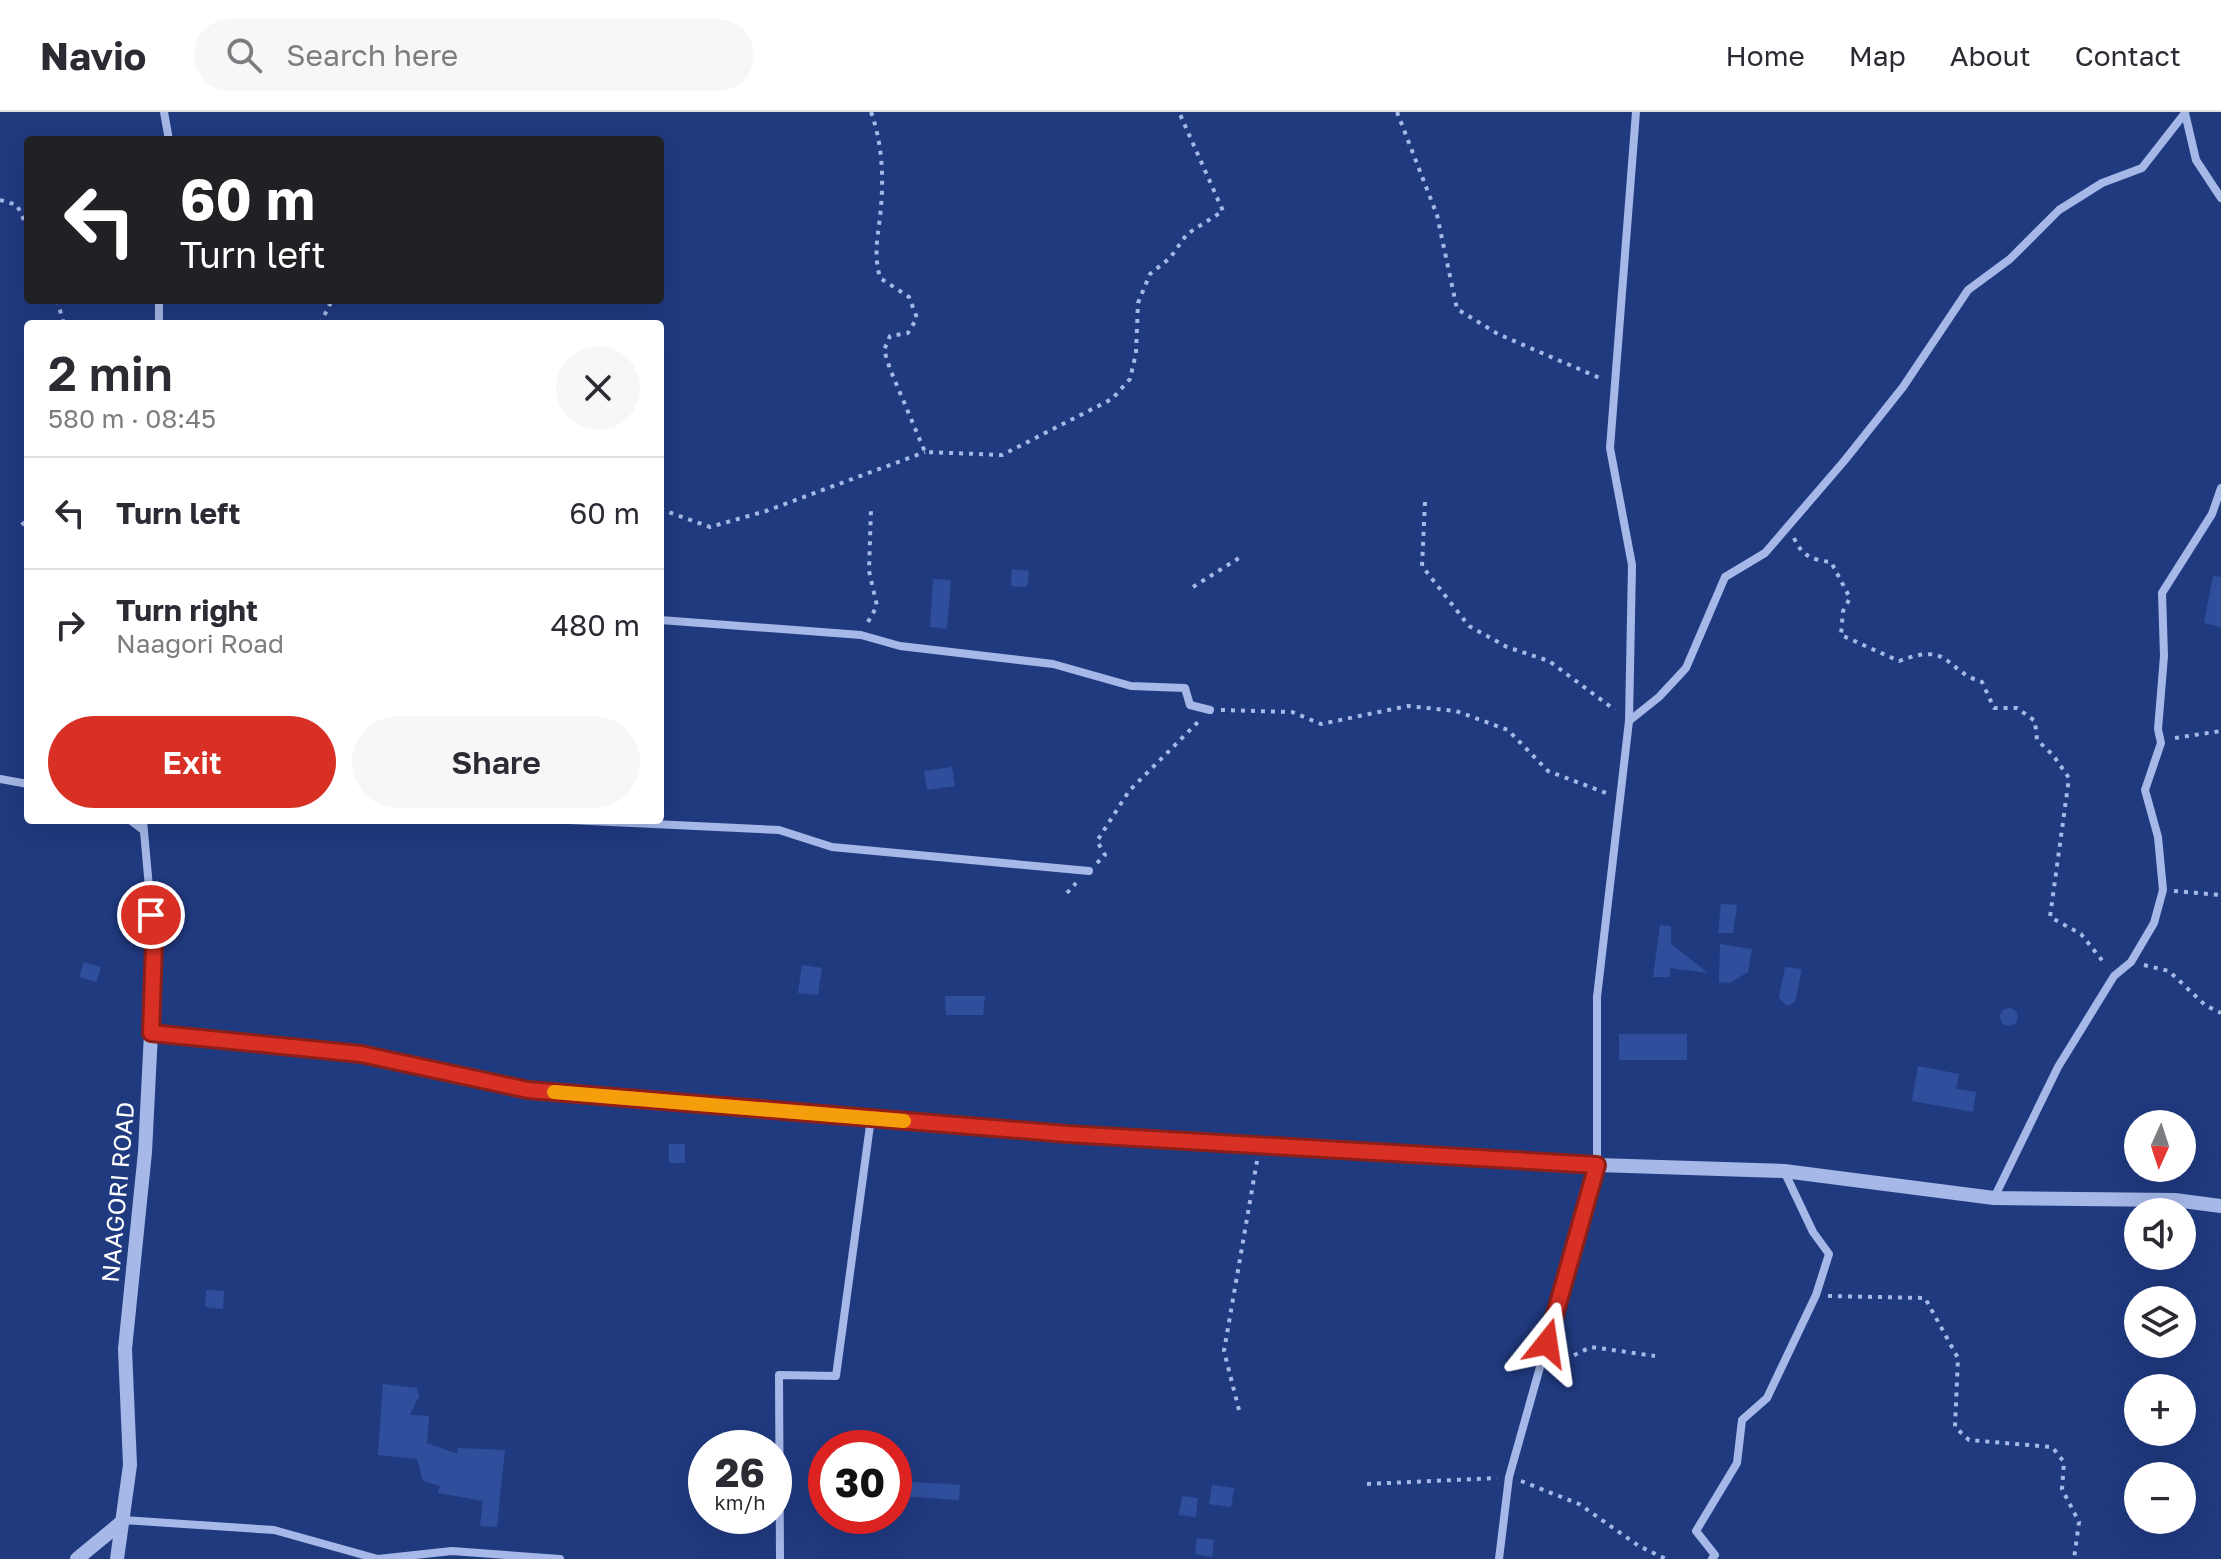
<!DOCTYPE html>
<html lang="en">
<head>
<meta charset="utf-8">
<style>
  body { margin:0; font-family:"Golos Text",sans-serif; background:#f7f7f7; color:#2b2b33; height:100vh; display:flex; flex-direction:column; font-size:30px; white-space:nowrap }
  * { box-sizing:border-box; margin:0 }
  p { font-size:26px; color:#7c7c81 }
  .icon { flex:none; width:44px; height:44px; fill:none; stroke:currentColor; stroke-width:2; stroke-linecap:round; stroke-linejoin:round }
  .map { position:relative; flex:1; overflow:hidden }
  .details { position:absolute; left:24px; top:208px; width:640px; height:504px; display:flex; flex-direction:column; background:#fff; border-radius:8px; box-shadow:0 8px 32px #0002 }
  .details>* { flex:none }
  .banner { position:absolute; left:24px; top:24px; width:640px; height:168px; border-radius:8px; box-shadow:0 8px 32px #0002; background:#202124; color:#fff; overflow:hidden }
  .needle { width:52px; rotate:183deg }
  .controls { position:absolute; left:2124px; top:998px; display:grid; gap:16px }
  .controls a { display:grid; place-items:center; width:72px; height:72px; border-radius:50%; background:#fff; box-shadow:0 8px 32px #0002; font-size:40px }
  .speed { position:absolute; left:688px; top:1318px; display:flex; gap:16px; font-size:40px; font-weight:700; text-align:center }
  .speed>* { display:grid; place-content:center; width:104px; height:104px; border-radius:50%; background:#fff; box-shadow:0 8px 32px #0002; line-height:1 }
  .speed small { font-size:20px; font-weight:400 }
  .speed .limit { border:12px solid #d22; background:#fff; color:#111 }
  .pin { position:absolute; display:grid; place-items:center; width:68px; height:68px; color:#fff; margin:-34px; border:4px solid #fff; border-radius:50%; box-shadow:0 2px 8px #0007 }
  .me { position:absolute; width:88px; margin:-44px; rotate:15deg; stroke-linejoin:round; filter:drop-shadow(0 0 6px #0008) }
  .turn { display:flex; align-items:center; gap:28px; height:168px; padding:0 24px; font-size:36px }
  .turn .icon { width:104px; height:104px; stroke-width:2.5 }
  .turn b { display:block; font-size:56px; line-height:68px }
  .round { display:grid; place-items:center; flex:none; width:84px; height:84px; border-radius:42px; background:#f7f7f7 }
  .headline { display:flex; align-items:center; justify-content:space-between; height:136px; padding:0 24px }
  h1 { font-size:48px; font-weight:600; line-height:60px }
  .cta { display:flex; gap:16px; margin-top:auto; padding:16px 24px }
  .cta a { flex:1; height:92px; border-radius:48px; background:#d93025; color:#fff; font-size:32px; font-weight:600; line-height:92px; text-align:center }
  .cta a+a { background:#f7f7f7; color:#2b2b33 }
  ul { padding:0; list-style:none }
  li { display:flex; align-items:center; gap:24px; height:112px; padding:0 24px; border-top:2px solid #e1e1e2 }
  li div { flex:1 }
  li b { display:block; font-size:30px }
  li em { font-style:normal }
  header { display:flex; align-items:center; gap:48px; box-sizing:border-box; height:112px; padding:0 40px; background:#fff; border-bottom:2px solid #e1e1e2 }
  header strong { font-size:38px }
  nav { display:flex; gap:44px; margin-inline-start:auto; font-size:28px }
  .search { width:560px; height:72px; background:#f7f7f7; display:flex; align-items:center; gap:20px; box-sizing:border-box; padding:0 28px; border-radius:44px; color:#7c7c81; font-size:30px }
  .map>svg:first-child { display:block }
  .building { fill:#2f4f9d }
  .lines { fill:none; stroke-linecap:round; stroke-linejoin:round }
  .path { stroke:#a5b8e8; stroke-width:4; stroke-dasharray:4 6; stroke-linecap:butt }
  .minor { stroke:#a5b8e8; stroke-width:8 }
  .tertiary { stroke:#a5b8e8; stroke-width:14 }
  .route-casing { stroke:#8d1f18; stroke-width:20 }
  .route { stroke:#d93025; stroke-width:14 }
  .slow { stroke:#f59e0b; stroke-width:14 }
  .labels { text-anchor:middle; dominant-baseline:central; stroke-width:8; stroke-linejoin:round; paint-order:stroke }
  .street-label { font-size:24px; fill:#fff; stroke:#203a80 }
</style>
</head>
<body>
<header>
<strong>Navio</strong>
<div class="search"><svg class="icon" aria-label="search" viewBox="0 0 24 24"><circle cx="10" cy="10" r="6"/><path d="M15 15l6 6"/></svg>Search here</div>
<nav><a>Home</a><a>Map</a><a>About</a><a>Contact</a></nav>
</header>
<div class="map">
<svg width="2221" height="1447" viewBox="0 0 2221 1447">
  <rect width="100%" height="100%" fill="#203a80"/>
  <!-- building -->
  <g class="building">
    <polygon points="1012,457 1029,459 1027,475 1011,474"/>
    <polygon points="2213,464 2221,465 2221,515 2204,511"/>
    <polygon points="933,467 951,468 947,517 930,515"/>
    <polygon points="952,655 955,674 927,678 924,659"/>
    <polygon points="1721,792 1737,793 1733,821 1718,821"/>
    <polygon points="1660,813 1671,814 1671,832 1708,861 1670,856 1670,865 1653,865"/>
    <polygon points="1720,832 1752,837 1748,860 1730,871 1719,870"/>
    <polygon points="84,850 101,855 96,870 79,865"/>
    <polygon points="802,853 822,856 818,883 798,881"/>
    <polygon points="1785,855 1802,857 1795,890 1787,894 1779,886"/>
    <polygon points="945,884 985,884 983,903 946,903"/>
    <circle cx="2009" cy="905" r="9"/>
    <rect x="1619" y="922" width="68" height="26"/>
    <polygon points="1918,954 1959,962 1956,977 1976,980 1973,1000 1912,989"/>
    <rect x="669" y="1032" width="16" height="19"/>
    <polygon points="206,1178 224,1179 223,1197 205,1195"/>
    <polygon points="383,1272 417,1276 419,1284 410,1303 429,1304 427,1331 457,1342 458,1336 505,1338 497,1415 480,1414 483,1389 438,1381 440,1374 423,1369 417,1347 378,1343"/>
    <polygon points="901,1369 960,1373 959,1388 900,1384"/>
    <polygon points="1212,1373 1234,1376 1231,1395 1209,1392"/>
    <polygon points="1182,1384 1198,1386 1196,1405 1179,1403"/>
    <polygon points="1197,1426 1214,1428 1212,1445 1195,1442"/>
  </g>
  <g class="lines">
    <!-- path -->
    <g class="path">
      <path d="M871 0C883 33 884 70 880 105 877 129 874 143 880 166L909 185 917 206 908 221 890 224 884 238 890 257 925 340 1002 343 1112 287 1130 267 1136 241 1138 191 1150 162 1170 146 1187 122 1223 99 1179 0"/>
      <polyline points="1397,0 1437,103 1457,197 1498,222 1602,267"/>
      <polyline points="0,88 17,93 28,117"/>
      <polyline points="57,188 64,212"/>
      <polyline points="320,212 332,188"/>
      <polyline points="1425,390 1422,454 1469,514 1507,535 1549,549 1615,598"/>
      <polyline points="660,397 710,415 766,399 925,340"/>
      <polyline points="22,410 28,418"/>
      <path d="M1794 426C1802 444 1812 448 1831 450L1850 486 1843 499 1841 523 1899 549C1952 529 1943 558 1982 570L1994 596H2017L2035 609 2037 628 2053 643 2069 666 2050 805 2081 822 2105 852"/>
      <polyline points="1193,475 1239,446"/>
      <polyline points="868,510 877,494 869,459 871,396"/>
      <polyline points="1221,598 1292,600 1321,612 1408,594 1456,599 1508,618 1548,659 1606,681"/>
      <polyline points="2175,626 2221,619"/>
      <polyline points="1097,751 1105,743 1097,729 1129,679 1200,608"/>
      <polyline points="2174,779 2221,783"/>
      <polyline points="1067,781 1076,771"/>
      <polyline points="2144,853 2169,859 2205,893 2221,901"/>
      <polyline points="1828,1184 1925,1186 1958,1246 1955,1315 1969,1328 2052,1335 2064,1350 2062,1377 2079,1410 2074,1447"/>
      <polyline points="1556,1252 1591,1235 1655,1244"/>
      <polyline points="1239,1298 1224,1239 1257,1049"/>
      <polyline points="1521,1369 1579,1392 1639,1434 1666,1447"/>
      <polyline points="1367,1372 1497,1366"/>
    </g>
    <!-- minor -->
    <g class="minor">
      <polyline points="164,0 169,28"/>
      <polyline points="2185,1 2196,48 2221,86"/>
      <polyline points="159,212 159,188"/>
      <polyline points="660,508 861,523 900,534 1053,552 1131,574 1185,576 1190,593 1210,598"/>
      <polyline points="1629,609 1659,585 1686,556 1725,465 1765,441 1845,348 1903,275 1968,178 2010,147 2059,98 2102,71 2142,56 2185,1"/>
      <polyline points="0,667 28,672"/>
      <polyline points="130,708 142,717"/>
      <polyline points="143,708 154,832 151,921"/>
      <polyline points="569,708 779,718 832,735 1089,759"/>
      <polyline points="1994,1086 2058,955 2114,864 2131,850 2154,811 2163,778 2158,725 2145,678 2161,631 2158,617 2164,544 2162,481 2212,402 2221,376"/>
      <polyline points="123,1408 274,1418 378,1447 452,1439 560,1447"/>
      <polyline points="780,1447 779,1263 836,1264 871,1006"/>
      <polyline points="1499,1447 1509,1365 1597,1053 1597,885 1629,609 1632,453 1610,336 1636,0"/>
      <polyline points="1712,1447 1715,1443 1696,1419 1737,1351 1742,1308 1767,1286 1816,1183 1829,1142 1813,1120 1784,1059"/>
    </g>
    <!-- tertiary -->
    <g class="tertiary">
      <polyline points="77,1447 123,1409"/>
      <polyline points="117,1447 130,1353 125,1237 145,1040 151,921 361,942 528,978 1067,1022 1597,1053 1784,1059 1994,1086 2175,1088 2221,1094"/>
    </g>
  </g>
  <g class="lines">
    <defs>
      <polyline id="route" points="151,803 154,832 151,921 361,942 528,978 1067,1022 1597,1053 1547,1231"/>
    </defs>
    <!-- route casing -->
    <use href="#route" class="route-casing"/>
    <!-- route -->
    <use href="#route" class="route"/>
    <!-- slow -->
    <polyline class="slow" points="554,980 904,1009"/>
  </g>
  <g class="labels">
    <!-- street labels -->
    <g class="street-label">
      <text transform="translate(117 1080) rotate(-85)">NAAGORI ROAD</text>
    </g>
  </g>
</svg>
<div class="controls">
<a><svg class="needle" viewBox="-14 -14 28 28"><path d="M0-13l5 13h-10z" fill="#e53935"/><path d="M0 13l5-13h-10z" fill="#7c7c81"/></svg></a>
<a><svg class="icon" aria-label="sound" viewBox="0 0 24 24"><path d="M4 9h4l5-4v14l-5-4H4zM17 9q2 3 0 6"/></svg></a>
<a><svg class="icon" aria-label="layers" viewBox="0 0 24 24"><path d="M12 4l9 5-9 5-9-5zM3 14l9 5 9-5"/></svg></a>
<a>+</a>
<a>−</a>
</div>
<div class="speed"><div>26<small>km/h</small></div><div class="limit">30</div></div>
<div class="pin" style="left:151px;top:803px;background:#d93025"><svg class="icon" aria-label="arrive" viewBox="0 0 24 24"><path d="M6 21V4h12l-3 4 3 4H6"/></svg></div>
<svg class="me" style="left:1547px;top:1231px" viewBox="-20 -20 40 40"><path d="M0-17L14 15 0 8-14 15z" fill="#d93025" stroke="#fff" stroke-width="4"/></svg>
<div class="banner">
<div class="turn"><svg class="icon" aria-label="left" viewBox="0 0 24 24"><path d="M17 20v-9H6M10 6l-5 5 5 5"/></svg><div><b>60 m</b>Turn left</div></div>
</div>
<section class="details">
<div class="headline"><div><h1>2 min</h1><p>580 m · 08:45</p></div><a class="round"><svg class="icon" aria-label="close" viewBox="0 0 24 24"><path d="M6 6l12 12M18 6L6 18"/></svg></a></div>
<ul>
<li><svg class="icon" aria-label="left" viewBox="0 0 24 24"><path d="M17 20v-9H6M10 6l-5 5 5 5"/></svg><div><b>Turn left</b></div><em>60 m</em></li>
<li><svg class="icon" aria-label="right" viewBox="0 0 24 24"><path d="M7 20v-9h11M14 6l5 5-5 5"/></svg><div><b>Turn right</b><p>Naagori Road</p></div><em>480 m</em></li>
</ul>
<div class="cta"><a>Exit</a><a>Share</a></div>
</section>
</div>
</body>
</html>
